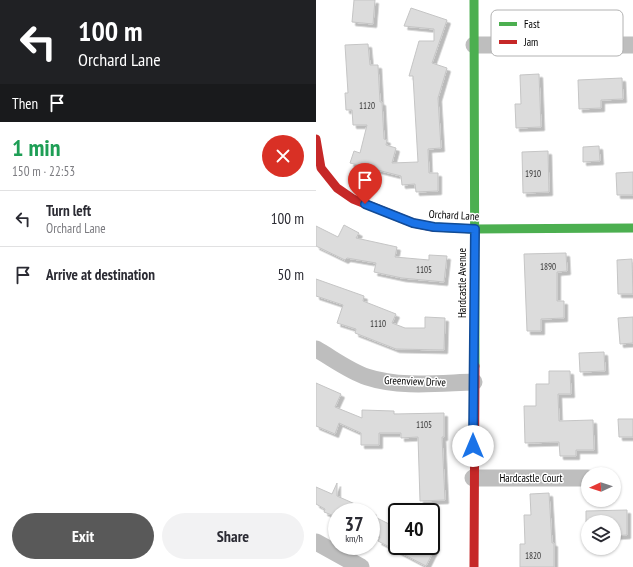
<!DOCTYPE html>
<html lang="en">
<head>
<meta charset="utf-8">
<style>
  body { margin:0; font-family:"PT Sans Narrow",sans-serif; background:#f2f2f3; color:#2b2b33; height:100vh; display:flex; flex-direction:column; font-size:15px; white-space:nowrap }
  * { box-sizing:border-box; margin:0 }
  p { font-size:13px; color:#7c7c81 }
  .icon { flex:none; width:22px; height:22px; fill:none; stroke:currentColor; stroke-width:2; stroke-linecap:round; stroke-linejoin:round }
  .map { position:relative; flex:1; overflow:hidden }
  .side { display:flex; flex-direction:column; background:#fff; width:316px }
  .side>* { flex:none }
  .guide { background:#202124; color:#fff; overflow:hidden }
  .needle { width:26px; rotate:267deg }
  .fabs { position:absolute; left:265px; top:467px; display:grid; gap:8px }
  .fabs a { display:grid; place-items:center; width:40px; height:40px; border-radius:50%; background:#fff; box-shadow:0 1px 3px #0004; font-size:20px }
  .speed { position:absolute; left:12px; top:503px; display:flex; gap:8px; font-size:20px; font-weight:700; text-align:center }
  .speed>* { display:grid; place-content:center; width:52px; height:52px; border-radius:50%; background:#fff; box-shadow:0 1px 3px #0004; line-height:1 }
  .speed small { font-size:10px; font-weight:400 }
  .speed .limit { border:2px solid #111; border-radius:6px; background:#fff; color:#111 }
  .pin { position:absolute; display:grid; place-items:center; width:34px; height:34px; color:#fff; margin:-41px -17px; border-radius:50% 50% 50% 0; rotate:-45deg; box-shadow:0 0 4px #0007 }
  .pin .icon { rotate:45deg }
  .me { position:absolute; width:44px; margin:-22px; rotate:0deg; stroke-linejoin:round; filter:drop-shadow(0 0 3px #0008) }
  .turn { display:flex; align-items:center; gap:14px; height:84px; padding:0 12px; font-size:18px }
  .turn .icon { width:52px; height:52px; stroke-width:2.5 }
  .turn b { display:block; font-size:28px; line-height:34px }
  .then { display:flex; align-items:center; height:38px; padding:0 12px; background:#0003; gap:8px; font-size:15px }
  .round { display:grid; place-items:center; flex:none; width:42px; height:42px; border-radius:21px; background:#f2f2f3 }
  .headline { display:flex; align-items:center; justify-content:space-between; height:68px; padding:0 12px }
  h1 { font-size:24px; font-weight:800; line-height:30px; color:#1e9e55 }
  .cta { display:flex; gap:8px; margin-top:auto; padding:8px 12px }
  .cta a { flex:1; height:46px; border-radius:24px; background:#595959; color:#fff; font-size:16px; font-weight:800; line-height:46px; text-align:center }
  .cta a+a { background:#f2f2f3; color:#2b2b33 }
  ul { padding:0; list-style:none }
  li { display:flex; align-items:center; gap:12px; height:56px; padding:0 12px; border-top:1px solid #e1e1e2 }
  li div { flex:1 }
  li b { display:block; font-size:15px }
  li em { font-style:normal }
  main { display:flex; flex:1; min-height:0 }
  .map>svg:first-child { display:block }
  .building { fill:#dcdcdc; stroke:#c5c5c5; filter:url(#shadow) }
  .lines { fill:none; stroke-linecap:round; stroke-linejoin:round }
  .street { stroke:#bebebe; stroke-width:17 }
  .fast { stroke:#4caf50; stroke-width:9 }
  .jam { stroke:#c62828; stroke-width:9 }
  .route-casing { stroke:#114b97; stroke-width:10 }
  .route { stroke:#1a73e8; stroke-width:7 }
  .labels { text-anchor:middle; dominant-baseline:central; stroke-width:3; stroke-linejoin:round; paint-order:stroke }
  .number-label { font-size:9px; fill:#373737 }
  .street-label { font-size:11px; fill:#000; stroke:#fff }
  .key { fill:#fff; stroke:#b2b2b2; stroke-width:1 }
  .key-label { font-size:11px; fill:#000 }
</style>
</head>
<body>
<main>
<section class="side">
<div class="guide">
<div class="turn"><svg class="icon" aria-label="left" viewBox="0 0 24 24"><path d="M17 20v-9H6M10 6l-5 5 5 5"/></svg><div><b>100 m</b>Orchard Lane</div></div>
<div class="then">Then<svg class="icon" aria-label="arrive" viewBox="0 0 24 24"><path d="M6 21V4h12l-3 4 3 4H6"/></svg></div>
</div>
<div class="headline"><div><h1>1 min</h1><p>150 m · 22:53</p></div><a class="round" style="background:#d93025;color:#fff"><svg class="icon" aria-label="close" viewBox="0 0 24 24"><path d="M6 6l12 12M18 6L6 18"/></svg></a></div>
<ul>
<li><svg class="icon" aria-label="left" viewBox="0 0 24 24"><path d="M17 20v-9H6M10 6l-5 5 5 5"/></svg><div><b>Turn left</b><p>Orchard Lane</p></div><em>100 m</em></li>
<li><svg class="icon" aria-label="arrive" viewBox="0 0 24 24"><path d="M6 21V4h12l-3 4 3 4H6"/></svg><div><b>Arrive at destination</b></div><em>50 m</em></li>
</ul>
<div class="cta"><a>Exit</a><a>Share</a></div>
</section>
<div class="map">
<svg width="317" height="567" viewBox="0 0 317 567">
  <defs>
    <filter id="shadow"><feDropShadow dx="3.5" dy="3.5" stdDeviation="0" flood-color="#0004"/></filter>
  </defs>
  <rect width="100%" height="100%" fill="#fff"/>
  <!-- building -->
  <g class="building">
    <polygon points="38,0 59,0 57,24 36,22"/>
    <polygon points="95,8 131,20 116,63 131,68 122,98 125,148 112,149 113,173 122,173 122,191 100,192 99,184 86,185 85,176 34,163 38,151 44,153 51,125 37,125 36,110 30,110 29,93 32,93 29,45 52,44 54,65 62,65 64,102 66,102 68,139 71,140 70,145 80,148 76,163 102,162 97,76 93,76 103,41 118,41 118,29 88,26"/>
    <polygon points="223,74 225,127 200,128 199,104 205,104 204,75"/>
    <polygon points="306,78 307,99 285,100 285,108 263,109 262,80"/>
    <polygon points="283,146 284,161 267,162 267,147"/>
    <polygon points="232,151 233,192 207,193 206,152"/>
    <polygon points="317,172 317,195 301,195 300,173"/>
    <polygon points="28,225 43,233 40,238 81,247 79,257 113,260 113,255 131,256 128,282 86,278 58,272 60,263 31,258 29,260 0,246 0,226 22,237"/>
    <polygon points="250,253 251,271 241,272 241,301 248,301 248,318 225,319 225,331 211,331 208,254"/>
    <polygon points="316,259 317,294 302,294 301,260"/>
    <polygon points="0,279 48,296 47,301 80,314 76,323 89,328 109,328 109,317 129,318 128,350 80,349 39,333 40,329 21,323 27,305 0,296"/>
    <polygon points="317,317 317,343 304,344 302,318"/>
    <polygon points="288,352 289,371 264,372 263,353"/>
    <polygon points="233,371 254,371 255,394 242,394 243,421 277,420 278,450 260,450 260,456 244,456 243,442 209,443 208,406 220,406 220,384 233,384"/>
    <polygon points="0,383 25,394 19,407 46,418 46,410 78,411 78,414 128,413 128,437 126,437 129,500 104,501 102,437 85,438 85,433 63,433 63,445 45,445 45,433 23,423 19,434 0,426"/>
    <polygon points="302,419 317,419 317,437 303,437"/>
    <polygon points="21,483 21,496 57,512 21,512 21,517 8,512 9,509 0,504 0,487 16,494"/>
    <polygon points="233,493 236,543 238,543 238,567 204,567 204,544 209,544 208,515 215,515 214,494"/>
    <polygon points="311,510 311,535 298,536 298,522 270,522 270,511"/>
    <polygon points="55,515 81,528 81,546 120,546 110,566 62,541 64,537 55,532"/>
  </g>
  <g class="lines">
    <!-- street -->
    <g class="street">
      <polyline points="158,45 317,45"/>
      <path d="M0 349C16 358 33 371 51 377 84 388 124 383 158 382"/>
      <polyline points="157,478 272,478"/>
      <polyline points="0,542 45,567"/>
    </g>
    <!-- fast -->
    <g class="fast">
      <polyline points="158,0 159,366"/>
      <polyline points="117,227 159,229 317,228"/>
    </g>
    <!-- jam -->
    <g class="jam">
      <polyline points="0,139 5,168 21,188 37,199 97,223 117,227"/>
      <polyline points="158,567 159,366"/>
    </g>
  </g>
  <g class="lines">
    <defs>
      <polyline id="route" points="49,204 97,223 118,227 159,229 157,446"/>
    </defs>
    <!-- route casing -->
    <use href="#route" class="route-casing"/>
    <!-- route -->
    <use href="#route" class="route"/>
  </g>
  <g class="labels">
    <!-- number labels -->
    <g class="number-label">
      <text x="51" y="105">1120</text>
      <text x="217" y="173">1910</text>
      <text x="232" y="266">1890</text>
      <text x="108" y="269">1105</text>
      <text x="62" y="323">1110</text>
      <text x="108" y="424">1105</text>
      <text x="217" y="555">1820</text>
    </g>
    <!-- street labels -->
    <g class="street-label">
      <text transform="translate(138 215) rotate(3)">Orchard Lane</text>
      <text transform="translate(146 283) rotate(-90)">Hardcastle Avenue</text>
      <text transform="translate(99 381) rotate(2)">Greenview Drive</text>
      <text x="215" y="478">Hardcastle Court</text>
    </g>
  </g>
  <!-- legend -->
  <rect x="175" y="10" width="132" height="46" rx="6" class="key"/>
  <rect x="183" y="22" width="18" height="4" fill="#4caf50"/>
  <rect x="183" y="40" width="18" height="4" fill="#c62828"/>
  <g class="key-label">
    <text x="208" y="28">Fast</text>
    <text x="208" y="46">Jam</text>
  </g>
</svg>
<div class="fabs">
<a><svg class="needle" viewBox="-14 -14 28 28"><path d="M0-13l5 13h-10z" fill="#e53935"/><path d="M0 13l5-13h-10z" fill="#7c7c81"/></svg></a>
<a><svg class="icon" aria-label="layers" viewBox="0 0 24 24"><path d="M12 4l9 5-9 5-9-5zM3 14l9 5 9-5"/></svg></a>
</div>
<div class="speed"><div>37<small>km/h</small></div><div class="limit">40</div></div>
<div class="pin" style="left:49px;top:204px;background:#d93025"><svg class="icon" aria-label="arrive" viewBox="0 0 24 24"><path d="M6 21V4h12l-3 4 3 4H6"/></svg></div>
<svg class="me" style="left:157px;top:446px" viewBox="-20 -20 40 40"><circle r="19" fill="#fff"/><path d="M0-13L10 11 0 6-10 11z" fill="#1a73e8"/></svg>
</div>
</main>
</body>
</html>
